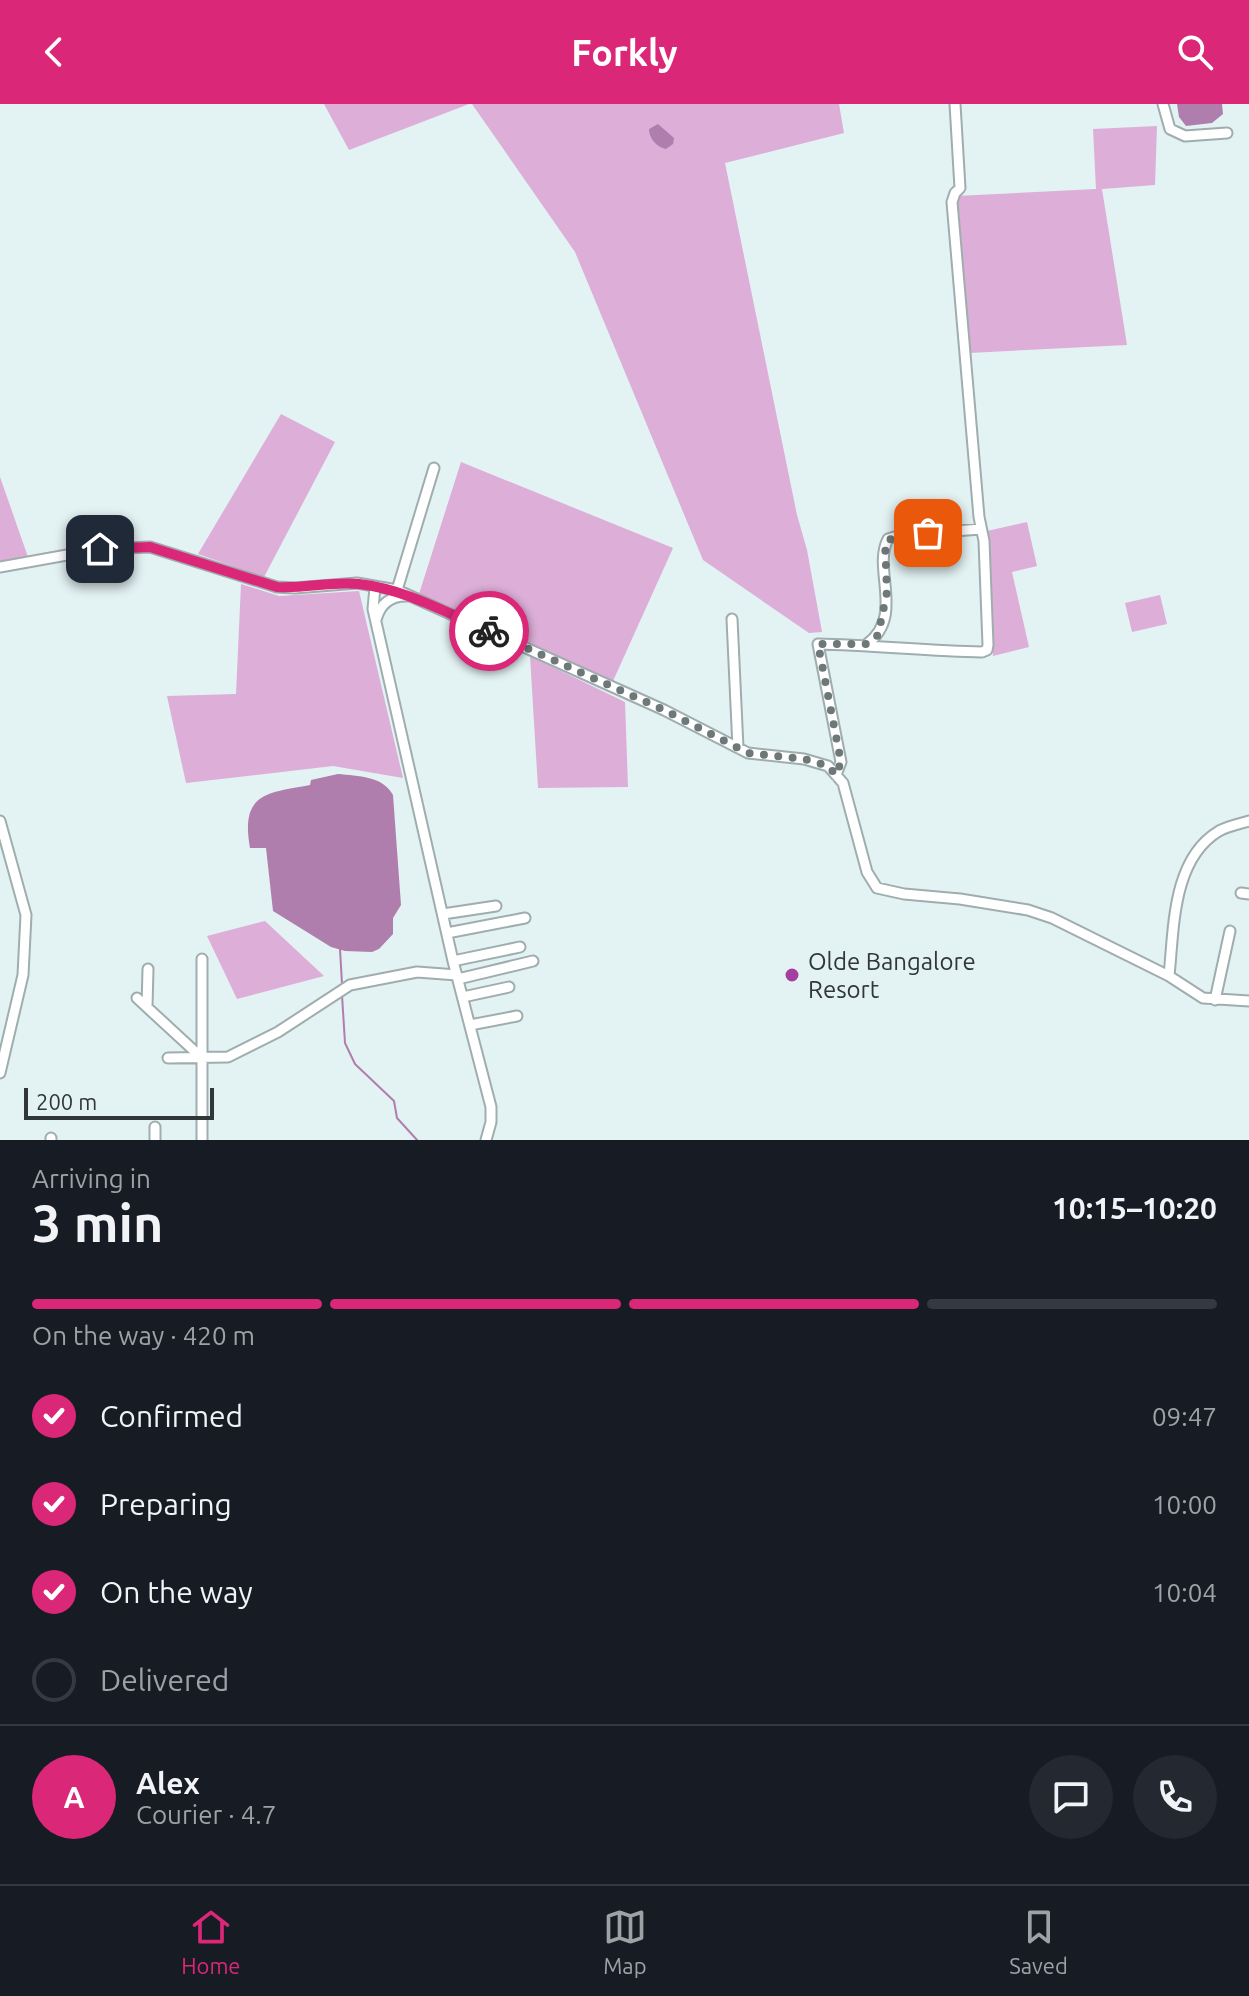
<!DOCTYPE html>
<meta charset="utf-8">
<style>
body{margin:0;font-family:Ubuntu,sans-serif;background:#242831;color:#f1f3f6;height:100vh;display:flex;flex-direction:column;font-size:30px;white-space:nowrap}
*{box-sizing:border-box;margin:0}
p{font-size:26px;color:#9ea1a6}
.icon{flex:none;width:44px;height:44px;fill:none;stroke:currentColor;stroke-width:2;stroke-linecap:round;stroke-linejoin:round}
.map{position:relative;height:1036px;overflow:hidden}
.drawer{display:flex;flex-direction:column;background:#171b24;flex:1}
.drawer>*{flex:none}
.scale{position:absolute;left:24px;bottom:20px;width:190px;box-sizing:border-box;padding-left:8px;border:4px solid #313738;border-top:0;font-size:22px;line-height:28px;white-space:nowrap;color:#313738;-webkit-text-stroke:6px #e3f2f3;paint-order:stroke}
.pin{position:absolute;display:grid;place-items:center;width:68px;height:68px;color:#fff;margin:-34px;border-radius:16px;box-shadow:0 4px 12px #0006}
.courier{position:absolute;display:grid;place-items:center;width:80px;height:80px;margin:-40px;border:6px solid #db2777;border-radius:50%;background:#fff;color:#222;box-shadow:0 2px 10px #0007}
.summary em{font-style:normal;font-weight:700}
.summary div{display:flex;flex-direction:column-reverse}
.summary{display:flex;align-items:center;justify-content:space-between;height:136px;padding:0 32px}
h1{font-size:52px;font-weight:700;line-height:60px}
.bar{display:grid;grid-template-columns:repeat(4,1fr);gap:12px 8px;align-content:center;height:96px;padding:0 32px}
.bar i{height:10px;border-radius:6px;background:#363941}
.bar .current{background:#db2777}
.bar p{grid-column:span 4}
.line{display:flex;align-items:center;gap:20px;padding:0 32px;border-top:2px solid #363941}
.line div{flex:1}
.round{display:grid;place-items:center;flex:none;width:84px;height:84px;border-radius:42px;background:#242831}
ol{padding:0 32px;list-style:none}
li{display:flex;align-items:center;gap:24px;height:88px}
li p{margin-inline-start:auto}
li .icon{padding:8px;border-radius:50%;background:#db2777;color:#fff;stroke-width:4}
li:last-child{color:#9ea1a6}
li i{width:44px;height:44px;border:4px solid #363941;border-radius:50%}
header{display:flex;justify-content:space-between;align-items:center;height:104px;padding:0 32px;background:#db2777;color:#fff;font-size:36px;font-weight:700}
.tabs{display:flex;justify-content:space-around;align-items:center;height:112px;border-top:2px solid #363941;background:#171b24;font-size:22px;color:#9ea1a6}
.tabs a{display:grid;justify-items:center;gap:4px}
.tabs .current{color:#db2777}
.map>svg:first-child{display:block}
.green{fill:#dcaed8}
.water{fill:#b07ead}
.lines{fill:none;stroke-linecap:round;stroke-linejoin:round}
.stream{stroke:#b07ead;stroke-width:2}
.minor-casing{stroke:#9fadae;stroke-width:13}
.minor{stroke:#fff;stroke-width:9}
.done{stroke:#6f7879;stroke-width:8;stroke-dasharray:0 14.4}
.route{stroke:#db2777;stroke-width:10}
.poi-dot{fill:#a53ea1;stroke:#e3f2f3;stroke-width:3}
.labels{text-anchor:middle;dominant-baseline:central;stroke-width:7;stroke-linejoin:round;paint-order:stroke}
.poi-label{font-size:24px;fill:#313738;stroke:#e3f2f3;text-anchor:start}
</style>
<header><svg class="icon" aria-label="back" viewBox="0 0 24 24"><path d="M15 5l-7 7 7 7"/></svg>Forkly<svg class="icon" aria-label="search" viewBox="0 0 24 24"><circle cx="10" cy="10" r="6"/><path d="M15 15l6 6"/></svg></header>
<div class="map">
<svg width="1249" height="1036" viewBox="0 0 1249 1036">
<rect width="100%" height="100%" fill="#e3f2f3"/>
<path class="green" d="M 324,0 L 469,0 L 349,46 Z
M 472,0 L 839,0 L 844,29 L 725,59 L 797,411 L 807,446 L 822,528 L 809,529 L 703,456 L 575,148 Z
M 1157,22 L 1155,81 L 1102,85 L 1127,241 L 969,249 L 956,92 L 1096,85 L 1093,25 Z
M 281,310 L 335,338 L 264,473 L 198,450 Z
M 461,358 L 673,444 L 613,577 L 419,490 Z
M 0,373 L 28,453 L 0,457 Z
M 1027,418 L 1037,462 L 1012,468 L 1029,543 L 993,552 L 987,427 Z
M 241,480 L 279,492 L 359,487 L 403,674 L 333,662 L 186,679 L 167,592 L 236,590 Z
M 1160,491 L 1167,520 L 1132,528 L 1125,499 Z
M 530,552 L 625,598 L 628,683 L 538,684 Z
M 265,817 L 324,872 L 237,895 L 207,832 Z"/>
<path class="water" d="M 1177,0 L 1222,0 L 1223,10 L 1212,19 L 1186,22 L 1179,13 Z
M 658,20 L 674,34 L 673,40 L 666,45 C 657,43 649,35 649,25 Z
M 338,670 C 358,672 383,672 393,691 L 401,801 L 393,814 L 393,830 L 379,845 L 372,848 L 345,847 L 331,843 L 273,807 L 266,744 L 250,744 C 241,693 262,689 305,682 L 310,681 L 311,676 Z"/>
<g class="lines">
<path class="stream" d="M 340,845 L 342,880
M 342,891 L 345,939 L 355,960 L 394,997 L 397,1014 L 417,1036"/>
<g class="minor-casing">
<path id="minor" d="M 1163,0 L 1170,25 L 1185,32 L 1227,29
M 0,463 L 100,445 L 150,443 L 277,483 L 295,484 L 357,479 L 397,486 L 664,606 L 748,649 L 804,655 L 828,662 L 843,679 L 867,768 L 877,784 L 904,790 L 960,795 L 1028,806 L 1052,814 L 1169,872 L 1203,894 L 1249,897
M 375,483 L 373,505 L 453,857 L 491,1003 L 491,1018 L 486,1036
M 397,486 L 434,364
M 732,515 L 738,644
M 376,516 C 380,500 391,491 408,492
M 867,540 C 905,512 872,465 888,435 L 901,431 L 981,425
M 836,671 L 841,658 L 818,540 C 873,541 927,547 982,548 L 987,546 L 988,541 L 984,437 L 979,413 L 952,98 L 955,89 L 960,84 L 955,0
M 0,717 L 26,811 L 23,871 L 0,969
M 1241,789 L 1249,790
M 443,810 L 496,802
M 447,829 L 525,814
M 202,855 L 202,1036
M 453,857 L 520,843
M 1169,872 C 1174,824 1172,755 1219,727 C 1228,722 1239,720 1249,717
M 458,875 L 533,857
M 463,893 L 509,883
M 137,894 L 202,954
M 1215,896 L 1230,827
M 147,903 L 148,865
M 470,921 L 517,912
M 168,954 L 228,953 L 278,928 L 350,881 L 417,868 L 457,871
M 155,1023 L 155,1036
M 51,1036 L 51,1034"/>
</g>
<use href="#minor" class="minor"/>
</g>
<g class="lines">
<path class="done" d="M 489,527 L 664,606 L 748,649 L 804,655 L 828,662 L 836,671 L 841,658 L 818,540 L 867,540 L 878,531 L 887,488 L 885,439 L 895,432 L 928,429"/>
<path class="route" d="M 100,445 L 150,443 L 277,483 C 304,485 332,477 359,480 C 405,485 447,509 489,527"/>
</g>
<circle class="poi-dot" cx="792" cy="871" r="8"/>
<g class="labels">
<g class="poi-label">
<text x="808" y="857">Olde Bangalore<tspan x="808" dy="28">Resort</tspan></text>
</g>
</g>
</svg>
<div class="scale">200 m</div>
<div class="pin" style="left:928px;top:429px;background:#ea580c"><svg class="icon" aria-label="bag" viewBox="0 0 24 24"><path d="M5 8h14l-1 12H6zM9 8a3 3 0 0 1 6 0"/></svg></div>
<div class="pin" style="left:100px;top:445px;background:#1f2937"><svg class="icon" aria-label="home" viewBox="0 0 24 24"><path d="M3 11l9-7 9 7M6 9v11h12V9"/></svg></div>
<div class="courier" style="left:489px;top:527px"><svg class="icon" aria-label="bike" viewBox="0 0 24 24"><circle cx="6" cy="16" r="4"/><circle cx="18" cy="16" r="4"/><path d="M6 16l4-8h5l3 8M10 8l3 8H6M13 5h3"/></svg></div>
</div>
<section class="drawer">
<div class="summary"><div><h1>3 min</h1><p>Arriving in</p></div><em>10:15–10:20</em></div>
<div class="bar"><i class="current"></i><i class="current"></i><i class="current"></i><i></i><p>On the way · 420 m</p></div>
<ol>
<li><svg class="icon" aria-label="check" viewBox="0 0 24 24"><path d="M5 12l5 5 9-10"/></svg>Confirmed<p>09:47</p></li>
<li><svg class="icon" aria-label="check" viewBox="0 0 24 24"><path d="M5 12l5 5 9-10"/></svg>Preparing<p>10:00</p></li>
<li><svg class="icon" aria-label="check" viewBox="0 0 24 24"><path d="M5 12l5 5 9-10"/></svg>On the way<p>10:04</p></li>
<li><i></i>Delivered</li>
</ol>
<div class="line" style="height:144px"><b class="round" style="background:#db2777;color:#fff">A</b><div><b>Alex</b><p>Courier · 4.7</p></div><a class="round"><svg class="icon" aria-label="chat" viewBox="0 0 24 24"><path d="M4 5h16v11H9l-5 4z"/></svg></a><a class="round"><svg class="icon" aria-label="phone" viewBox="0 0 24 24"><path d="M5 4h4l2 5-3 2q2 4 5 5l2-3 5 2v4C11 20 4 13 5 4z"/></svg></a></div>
</section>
<nav class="tabs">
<a class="current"><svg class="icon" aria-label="home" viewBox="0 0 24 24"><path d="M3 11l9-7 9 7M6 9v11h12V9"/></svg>Home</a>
<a><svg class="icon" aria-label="map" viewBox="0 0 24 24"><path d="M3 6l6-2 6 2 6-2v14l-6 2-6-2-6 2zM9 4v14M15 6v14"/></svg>Map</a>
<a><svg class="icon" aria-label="saved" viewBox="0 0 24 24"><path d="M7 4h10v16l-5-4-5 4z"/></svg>Saved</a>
</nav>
